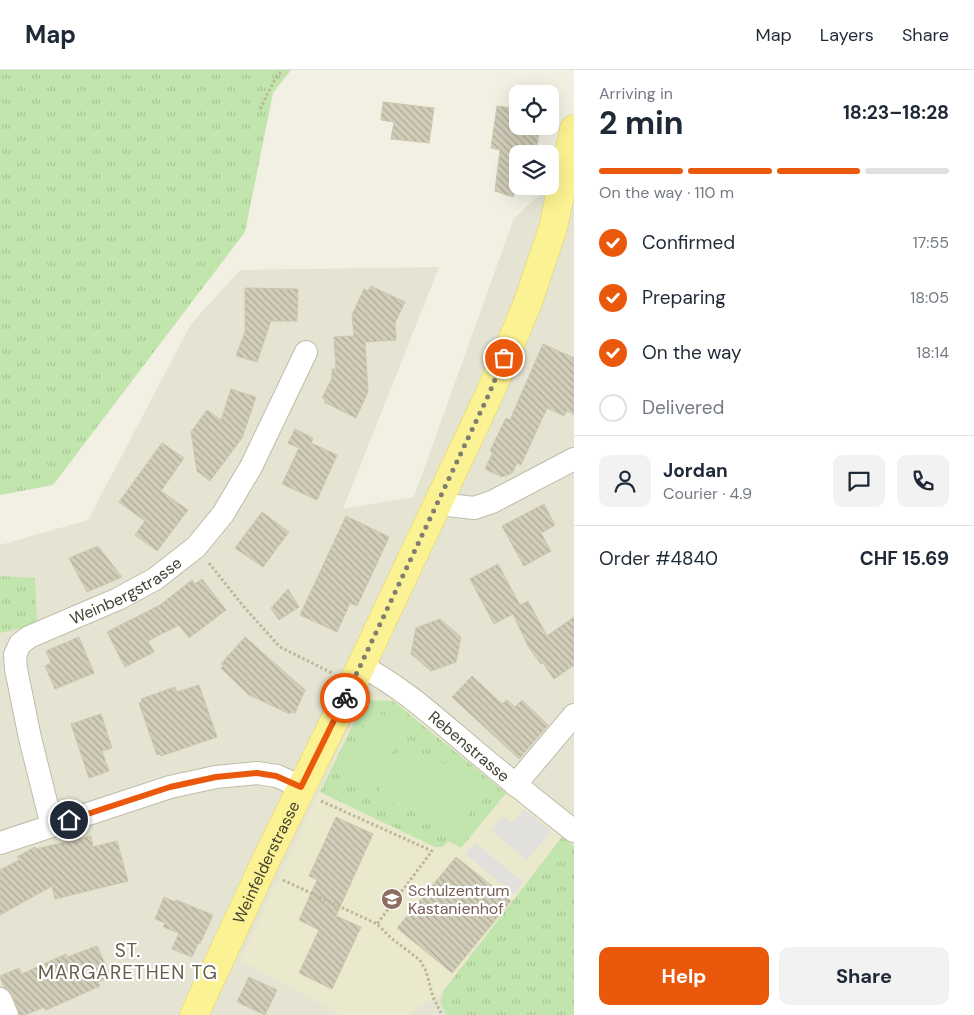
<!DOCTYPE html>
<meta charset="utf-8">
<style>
body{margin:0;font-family:"DM Sans",sans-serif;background:#f2f2f3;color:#1f2937;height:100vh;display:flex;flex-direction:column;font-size:19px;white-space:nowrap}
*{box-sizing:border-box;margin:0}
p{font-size:16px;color:#747a83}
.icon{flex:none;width:28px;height:28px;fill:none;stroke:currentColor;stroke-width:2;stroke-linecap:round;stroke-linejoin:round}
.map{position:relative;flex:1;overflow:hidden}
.details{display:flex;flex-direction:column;background:#fff;width:400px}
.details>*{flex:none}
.buttons{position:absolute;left:509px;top:15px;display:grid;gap:10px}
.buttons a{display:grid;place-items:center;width:50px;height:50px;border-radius:10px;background:#fff;box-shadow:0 5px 20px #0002;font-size:25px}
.pin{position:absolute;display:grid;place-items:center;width:42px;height:42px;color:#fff;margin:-21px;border:2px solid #fff;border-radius:50%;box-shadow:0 1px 5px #0007}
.courier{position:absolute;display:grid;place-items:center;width:50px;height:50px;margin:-25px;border:4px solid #ea580c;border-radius:50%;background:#fff;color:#222;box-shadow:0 1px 6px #0007}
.overview em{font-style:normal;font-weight:700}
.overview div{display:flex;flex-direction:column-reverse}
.overview{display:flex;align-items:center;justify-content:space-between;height:85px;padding:0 25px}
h1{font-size:32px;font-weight:700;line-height:38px}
.bar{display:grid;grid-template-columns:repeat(4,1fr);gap:8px 5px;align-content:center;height:60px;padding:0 25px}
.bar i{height:6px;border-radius:4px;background:#e0e1e3}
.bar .active{background:#ea580c}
.bar p{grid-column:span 4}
.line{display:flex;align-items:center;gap:12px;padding:0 25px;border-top:1px solid #e0e1e3}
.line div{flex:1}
.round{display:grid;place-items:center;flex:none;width:52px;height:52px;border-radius:10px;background:#f2f2f3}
ol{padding:0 25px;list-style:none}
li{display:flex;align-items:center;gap:15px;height:55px}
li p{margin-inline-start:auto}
li .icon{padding:5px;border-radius:50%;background:#ea580c;color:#fff;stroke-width:4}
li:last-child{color:#747a83}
li i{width:28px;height:28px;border:2px solid #e0e1e3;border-radius:50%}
.cta{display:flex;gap:10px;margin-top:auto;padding:10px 25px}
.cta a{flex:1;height:58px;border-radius:10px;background:#ea580c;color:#fff;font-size:20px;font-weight:700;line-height:58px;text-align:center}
.cta a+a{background:#f2f2f3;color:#1f2937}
header{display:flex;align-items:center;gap:30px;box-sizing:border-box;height:70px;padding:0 25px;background:#fff;border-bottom:1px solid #e0e1e3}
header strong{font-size:24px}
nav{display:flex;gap:28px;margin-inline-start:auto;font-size:18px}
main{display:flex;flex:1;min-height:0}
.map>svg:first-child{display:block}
.residential{fill:#e5e3d2}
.education{fill:#eae8cd}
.grass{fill:url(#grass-tufts)}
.pitch{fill:#c1e5ad}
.parking{fill:#e2e0dc}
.building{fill:url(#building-back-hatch);stroke:#cdc7ad}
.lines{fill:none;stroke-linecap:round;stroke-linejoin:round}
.minor-casing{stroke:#bfbca9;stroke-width:24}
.major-casing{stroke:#dfd263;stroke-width:29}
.path{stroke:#bdb798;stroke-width:3;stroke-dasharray:2.5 2.5;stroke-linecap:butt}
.minor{stroke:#fff;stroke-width:22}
.major{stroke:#fbf293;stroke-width:28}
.done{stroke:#807e71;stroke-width:5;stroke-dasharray:0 9}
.route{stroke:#ea580c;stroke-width:6}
.labels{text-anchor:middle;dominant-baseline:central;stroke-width:4.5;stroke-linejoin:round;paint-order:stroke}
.street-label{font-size:16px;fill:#434034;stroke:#fff}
.education-label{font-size:16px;fill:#785e54;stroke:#fff;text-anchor:start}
.quarter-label{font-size:19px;letter-spacing:1px;fill:#65604b;stroke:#fff}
</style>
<header>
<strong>Map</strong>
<nav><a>Map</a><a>Layers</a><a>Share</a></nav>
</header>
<main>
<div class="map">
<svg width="574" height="945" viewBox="0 0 574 945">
<defs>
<pattern id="grass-tufts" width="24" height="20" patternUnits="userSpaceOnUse" patternTransform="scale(1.25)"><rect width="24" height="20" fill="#c1e5ad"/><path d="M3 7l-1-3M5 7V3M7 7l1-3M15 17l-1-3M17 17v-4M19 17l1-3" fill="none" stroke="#a7c695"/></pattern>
<pattern id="building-back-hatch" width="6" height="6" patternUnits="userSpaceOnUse" patternTransform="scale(1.25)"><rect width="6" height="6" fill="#d2cdb9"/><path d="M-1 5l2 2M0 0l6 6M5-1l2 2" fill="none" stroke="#aca897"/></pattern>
</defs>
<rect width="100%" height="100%" fill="#f1f0e3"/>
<path class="residential" d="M 574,93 L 574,945 L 0,945 L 0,475 L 88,450 L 191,254 L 240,200 L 439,197 L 343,439 L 414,427 L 514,148 Z"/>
<path class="education" d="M 377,625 L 395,629 L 562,767 L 440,924 L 407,945 L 341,945 L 240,890 L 360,634 L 367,627 Z"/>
<path class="grass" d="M 0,0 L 291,0 L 273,23 L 245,162 L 53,415 L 0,425 Z
M 0,506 L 35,508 L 37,555 L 0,563 Z
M 365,630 L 393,631 L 506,723 L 461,778 L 448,771 L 443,777 L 435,777 L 320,722 Z
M 562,767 L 574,776 L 574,945 L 446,945 L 440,930 L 445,919 Z"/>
<path class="pitch" d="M 371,639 L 405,655 L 374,723 L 339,707 Z
M 401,674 L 484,712 L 460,764 L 377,725 Z"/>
<path class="parking" d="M 524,739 L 551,761 L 527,790 L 491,760 L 503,746 L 512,753 Z
M 475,773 L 523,812 L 514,824 L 465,784 Z"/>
<path class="building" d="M 383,32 L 434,38 L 429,73 L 391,69 L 394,52 L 381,50 Z
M 497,36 L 518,39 L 518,56 L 540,56 L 536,80 L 528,79 L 527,84 L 518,84 L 518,115 L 513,127 L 495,121 L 500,80 L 491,78 Z
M 371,216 L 405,232 L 395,253 L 396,270 L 365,272 L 368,322 L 356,348 L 324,332 L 326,330 L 322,328 L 332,308 L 332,299 L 336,299 L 334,267 L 354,266 L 352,245 L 364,219 L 368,221 Z
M 245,218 L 298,219 L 297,251 L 271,251 L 257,292 L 236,286 L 245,262 Z
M 543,274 L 574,288 L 574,344 L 567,341 L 564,346 L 547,338 L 521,395 L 517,393 L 512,403 L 502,407 L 485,399 L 493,382 L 490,381 L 506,348 L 510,350 Z
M 231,319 L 256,327 L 242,368 L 210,411 L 197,401 L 191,362 L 207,340 L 221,350 Z
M 295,359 L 313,368 L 311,373 L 337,385 L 317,430 L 282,414 L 299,378 L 288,373 Z
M 162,373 L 184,388 L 161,421 L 188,440 L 157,481 L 135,465 L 145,451 L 119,432 Z
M 544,434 L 555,455 L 541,463 L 551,481 L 524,496 L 502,456 Z
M 262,442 L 289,462 L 263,497 L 235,478 Z
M 346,446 L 389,467 L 357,536 L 350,533 L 337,562 L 300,545 Z
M 98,476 L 122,507 L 87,522 L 69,488 Z
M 498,494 L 520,535 L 528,531 L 547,566 L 574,547 L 574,595 L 554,609 L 543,593 L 541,594 L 529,578 L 513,544 L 494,554 L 470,509 Z
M 202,509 L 226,540 L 189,568 L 179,555 L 148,571 L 154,582 L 125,597 L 107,562 L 160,535 L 192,510 L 195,514 Z
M 288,519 L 299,537 L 279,550 L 271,538 Z
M 440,549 L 461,567 L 456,592 L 431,601 L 411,584 L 416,558 Z
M 79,567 L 94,603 L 55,619 L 45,596 L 51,593 L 46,581 Z
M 245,567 L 305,620 L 295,643 L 291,642 L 290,644 L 249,625 L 221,598 L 223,596 L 221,594 Z
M 472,606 L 502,634 L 507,630 L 515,637 L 522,630 L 548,655 L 519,689 L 452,627 Z
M 199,615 L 217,667 L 161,686 L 160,684 L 157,685 L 139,633 L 142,632 L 141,629 L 175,617 L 177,622 Z
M 101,644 L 112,678 L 102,681 L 109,701 L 89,708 L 71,654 Z
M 336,747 L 373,764 L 336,846 L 361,857 L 332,919 L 299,903 L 319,860 L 299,850 L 317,810 L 309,806 Z
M 91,766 L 93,777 L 117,771 L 128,811 L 55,829 L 52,816 L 0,845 L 0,800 L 19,790 L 17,787 L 35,777 L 36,779 Z
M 456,787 L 511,831 L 452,903 L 397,858 Z
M 164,827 L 175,832 L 176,830 L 213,845 L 200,874 L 198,873 L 192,887 L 172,879 L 179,863 L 163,857 L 165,853 L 155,849 Z
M 97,876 L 111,907 L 98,912 L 100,916 L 46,940 L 44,937 L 25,945 L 20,945 L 12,924 L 8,919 L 4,917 L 0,906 L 19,898 L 22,904 L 66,884 L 67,887 Z
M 249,907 L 277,920 L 265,945 L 237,932 Z"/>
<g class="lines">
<g class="minor-casing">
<g id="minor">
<path d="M 439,431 L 448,435 L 474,438 L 492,432 L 574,389"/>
<path id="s1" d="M 361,596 C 403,617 439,651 475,681 C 507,708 541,735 574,761"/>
<path d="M 515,715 L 574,645"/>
<path id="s2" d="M 52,756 L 30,668 L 16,599 L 15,585 L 20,574 L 29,567 L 118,529 L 155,509 L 196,477 L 223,444 L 251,397 L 306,282"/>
<path d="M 0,773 L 170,717 L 216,707 L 257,703 L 277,706 L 301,717"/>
<path d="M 0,929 L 7,945"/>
</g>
</g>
<g class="major-casing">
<g id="major">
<path id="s3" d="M 194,945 L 268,786 L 353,613 L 489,325 L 528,232 L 553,158 L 574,59"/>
</g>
</g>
<path class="path" d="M 260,39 L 274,11 L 282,0
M 209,493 L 244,537 L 280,577 L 332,603
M 321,731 L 432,781 L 377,854
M 283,810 L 377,854 L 391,868 L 420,890 L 426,901 L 433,927 L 442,945"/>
<use href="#minor" class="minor"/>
<use href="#major" class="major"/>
</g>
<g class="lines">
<path class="done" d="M 345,628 L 489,324 L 504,288"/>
<path class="route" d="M 69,750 L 170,717 L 216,707 L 257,703 L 276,706 L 301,717 L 345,628"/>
</g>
<defs>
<g id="school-disc" transform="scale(1.125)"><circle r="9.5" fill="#8d6e63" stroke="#fff"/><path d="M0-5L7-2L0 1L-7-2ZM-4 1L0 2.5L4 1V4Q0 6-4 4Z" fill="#fff"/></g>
</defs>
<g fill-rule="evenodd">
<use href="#school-disc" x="392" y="829"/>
</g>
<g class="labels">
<g class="street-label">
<text stroke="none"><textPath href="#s2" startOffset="306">Weinbergstrasse</textPath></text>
<text stroke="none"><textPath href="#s1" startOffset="135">Rebenstrasse</textPath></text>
<text stroke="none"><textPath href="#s3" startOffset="169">Weinfelderstrasse</textPath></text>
</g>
<g class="education-label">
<text x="408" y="820">Schulzentrum<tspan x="408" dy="18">Kastanienhof</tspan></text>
</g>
<g class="quarter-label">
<text x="128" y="880">ST.<tspan x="128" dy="22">MARGARETHEN TG</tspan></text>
</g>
</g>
</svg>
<div class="buttons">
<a><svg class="icon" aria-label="locate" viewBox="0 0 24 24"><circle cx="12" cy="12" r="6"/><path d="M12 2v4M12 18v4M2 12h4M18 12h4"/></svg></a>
<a><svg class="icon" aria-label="layers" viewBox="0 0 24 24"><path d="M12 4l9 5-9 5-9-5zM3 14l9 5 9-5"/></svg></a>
</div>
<div class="pin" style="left:504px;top:288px;background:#ea580c"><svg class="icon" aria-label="bag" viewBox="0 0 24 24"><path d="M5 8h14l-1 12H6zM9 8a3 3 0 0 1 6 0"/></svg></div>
<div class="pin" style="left:69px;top:750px;background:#1f2937"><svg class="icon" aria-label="home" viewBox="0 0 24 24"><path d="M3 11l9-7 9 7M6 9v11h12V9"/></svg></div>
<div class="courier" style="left:345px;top:628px"><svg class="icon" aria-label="bike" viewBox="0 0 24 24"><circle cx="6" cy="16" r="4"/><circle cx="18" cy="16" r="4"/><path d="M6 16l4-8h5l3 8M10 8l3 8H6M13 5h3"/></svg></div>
</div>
<section class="details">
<div class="overview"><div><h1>2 min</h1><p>Arriving in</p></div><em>18:23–18:28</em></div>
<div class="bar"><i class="active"></i><i class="active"></i><i class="active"></i><i></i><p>On the way · 110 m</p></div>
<ol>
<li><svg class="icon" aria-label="check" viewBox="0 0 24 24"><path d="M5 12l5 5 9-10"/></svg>Confirmed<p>17:55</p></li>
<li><svg class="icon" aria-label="check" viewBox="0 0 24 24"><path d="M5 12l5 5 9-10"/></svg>Preparing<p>18:05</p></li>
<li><svg class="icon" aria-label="check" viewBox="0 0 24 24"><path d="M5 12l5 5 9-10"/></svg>On the way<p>18:14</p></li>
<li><i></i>Delivered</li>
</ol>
<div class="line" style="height:90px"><a class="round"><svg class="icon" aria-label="person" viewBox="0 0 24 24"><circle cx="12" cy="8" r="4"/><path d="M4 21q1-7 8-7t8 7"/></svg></a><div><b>Jordan</b><p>Courier · 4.9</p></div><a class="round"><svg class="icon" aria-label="chat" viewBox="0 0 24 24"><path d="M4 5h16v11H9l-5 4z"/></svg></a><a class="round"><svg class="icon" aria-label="phone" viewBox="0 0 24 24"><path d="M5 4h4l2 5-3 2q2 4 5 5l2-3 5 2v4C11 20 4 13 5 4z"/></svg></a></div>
<div class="line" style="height:65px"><div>Order #4840</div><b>CHF 15.69</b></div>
<div class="cta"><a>Help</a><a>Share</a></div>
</section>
</main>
